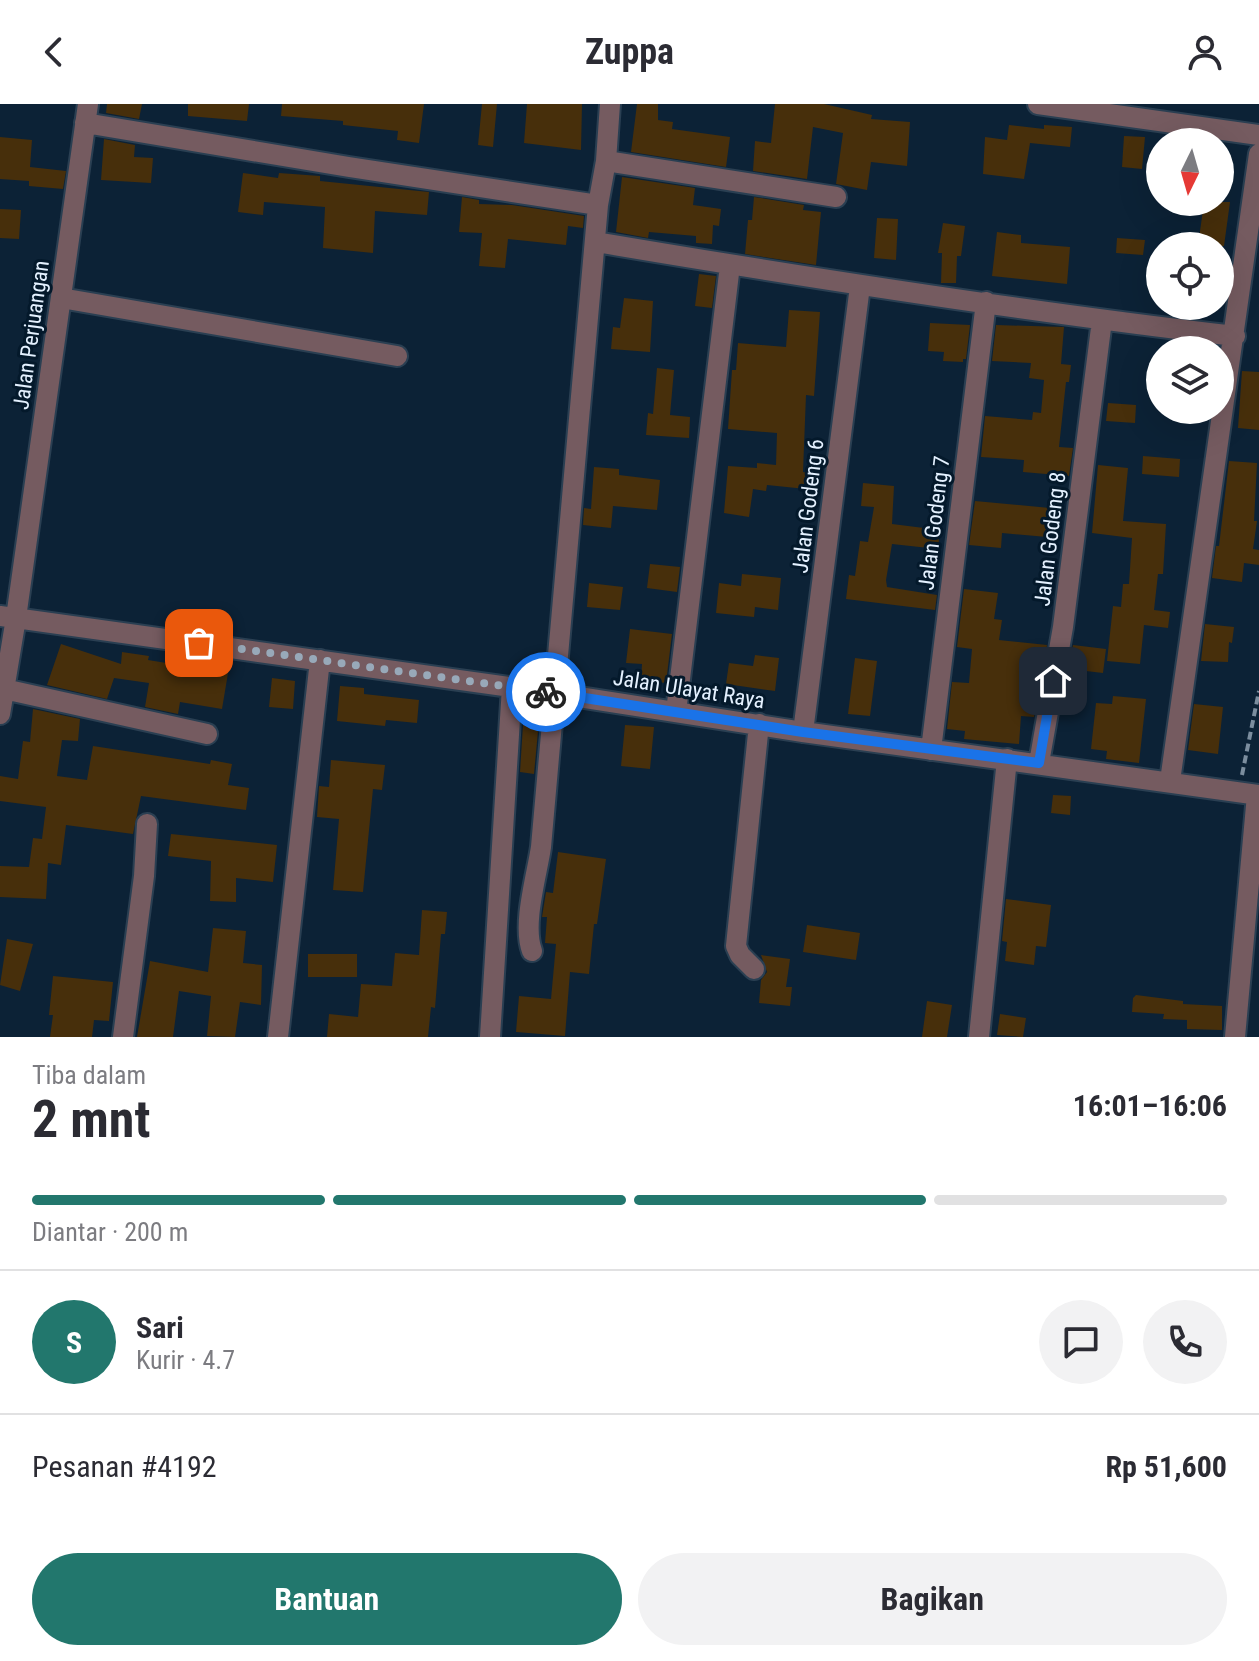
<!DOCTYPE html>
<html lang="id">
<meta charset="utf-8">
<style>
body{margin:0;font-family:"Roboto Condensed",sans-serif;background:#f2f2f3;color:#2b2b33;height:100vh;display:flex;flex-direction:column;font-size:30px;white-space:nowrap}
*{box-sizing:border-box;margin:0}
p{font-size:26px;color:#7c7c81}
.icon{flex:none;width:44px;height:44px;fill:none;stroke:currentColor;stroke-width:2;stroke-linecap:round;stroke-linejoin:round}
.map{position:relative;height:933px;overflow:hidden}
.panel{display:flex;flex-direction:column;background:#fff;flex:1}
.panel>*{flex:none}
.needle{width:52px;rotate:185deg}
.fabs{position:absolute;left:1146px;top:24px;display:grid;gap:16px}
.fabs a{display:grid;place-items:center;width:88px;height:88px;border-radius:50%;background:#fff;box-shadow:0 8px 32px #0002;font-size:40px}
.pin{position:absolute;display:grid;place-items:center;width:68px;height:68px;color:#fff;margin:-34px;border-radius:16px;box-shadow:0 4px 12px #0006}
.courier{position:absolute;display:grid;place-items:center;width:80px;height:80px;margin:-40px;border:6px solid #1a73e8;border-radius:50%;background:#fff;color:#222;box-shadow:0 2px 10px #0007}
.headline em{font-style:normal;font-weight:700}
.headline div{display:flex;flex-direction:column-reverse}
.headline{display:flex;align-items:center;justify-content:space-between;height:136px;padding:0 32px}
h1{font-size:52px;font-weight:700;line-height:60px}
.bar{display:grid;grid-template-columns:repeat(4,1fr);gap:12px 8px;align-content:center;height:96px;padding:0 32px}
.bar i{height:10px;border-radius:6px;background:#e1e1e2}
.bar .selected{background:#22776d}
.bar p{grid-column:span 4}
.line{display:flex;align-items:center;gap:20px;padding:0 32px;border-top:2px solid #e1e1e2}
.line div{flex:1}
.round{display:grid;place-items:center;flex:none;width:84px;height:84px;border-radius:42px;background:#f2f2f3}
.cta{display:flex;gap:16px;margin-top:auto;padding:16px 32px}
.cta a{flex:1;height:92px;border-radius:48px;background:#22776d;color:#fff;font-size:32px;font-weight:700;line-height:92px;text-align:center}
.cta a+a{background:#f2f2f3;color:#2b2b33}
header{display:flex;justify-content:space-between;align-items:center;height:104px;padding:0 32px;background:#fff;font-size:36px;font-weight:700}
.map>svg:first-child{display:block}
.building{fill:#472f0b}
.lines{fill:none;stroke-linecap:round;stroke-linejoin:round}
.minor-casing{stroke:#2a3f52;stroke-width:24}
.path{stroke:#7b8d9e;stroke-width:4;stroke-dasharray:8 4;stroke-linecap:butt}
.minor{stroke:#755b60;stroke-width:20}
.done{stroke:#98a9b9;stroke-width:8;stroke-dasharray:0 14.4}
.route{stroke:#1a73e8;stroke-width:10}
.labels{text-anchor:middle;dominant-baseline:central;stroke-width:6;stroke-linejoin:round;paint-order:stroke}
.street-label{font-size:22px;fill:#e4f1ff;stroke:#04192b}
</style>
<header><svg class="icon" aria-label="back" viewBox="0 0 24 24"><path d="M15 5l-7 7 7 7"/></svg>Zuppa<svg class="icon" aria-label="person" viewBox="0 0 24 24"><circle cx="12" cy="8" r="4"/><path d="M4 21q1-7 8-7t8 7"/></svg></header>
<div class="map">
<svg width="1259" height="933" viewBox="0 0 1259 933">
<rect width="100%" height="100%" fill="#0c2236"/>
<path class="building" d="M 107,0 L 142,0 L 139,15 L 106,9 Z
M 188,0 L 249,0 L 247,17 L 188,12 Z
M 282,0 L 424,0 L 419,39 L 397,36 L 398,27 L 343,21 L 343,17 L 281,12 Z
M 482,0 L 497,0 L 493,43 L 478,41 Z
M 527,0 L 582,0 L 581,46 L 524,39 Z
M 637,0 L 658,0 L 658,16 L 673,18 L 672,25 L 730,33 L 726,63 L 631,48 Z
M 775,0 L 824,0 L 872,11 L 871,15 L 910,18 L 907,62 L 871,58 L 867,86 L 836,80 L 843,29 L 813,23 L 807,75 L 753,67 L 755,37 L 771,39 Z
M 1009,21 L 1044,25 L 1044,21 L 1072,23 L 1070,43 L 1030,39 L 1024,75 L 983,70 L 985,33 L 1007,36 Z
M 1124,32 L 1145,33 L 1142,65 L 1122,63 Z
M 0,33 L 32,36 L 30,63 L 66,67 L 63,85 L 29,82 L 29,77 L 0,75 Z
M 104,35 L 135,41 L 134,53 L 153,54 L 151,79 L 101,76 Z
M 243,69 L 278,74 L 279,69 L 320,72 L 320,77 L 429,88 L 427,111 L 375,107 L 373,149 L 323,144 L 325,103 L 264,98 L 263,111 L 238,108 Z
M 622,73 L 695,84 L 693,101 L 721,105 L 719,122 L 713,121 L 712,140 L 696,139 L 696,132 L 649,128 L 648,134 L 616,128 Z
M 462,93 L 479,96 L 479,100 L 512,101 L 584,112 L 583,124 L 568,122 L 566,141 L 508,135 L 505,164 L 479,162 L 482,129 L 459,128 Z
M 754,93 L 804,101 L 803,106 L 821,108 L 816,161 L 745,150 L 748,116 L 752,116 Z
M 1204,98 L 1230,98 L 1224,142 L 1198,142 Z
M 0,105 L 21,106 L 19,135 L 0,134 Z
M 877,114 L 898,115 L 896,156 L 874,154 Z
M 943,119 L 965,122 L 961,152 L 957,152 L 956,179 L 941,179 L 942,149 L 938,149 Z
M 997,128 L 1021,131 L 1021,139 L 1070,143 L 1067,180 L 992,172 Z
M 1117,134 L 1145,136 L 1143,151 L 1116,149 Z
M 699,170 L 716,172 L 712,204 L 695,202 Z
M 624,194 L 653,197 L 650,248 L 611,245 L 613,223 L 620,224 Z
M 789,206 L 820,208 L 814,292 L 806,291 L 803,368 L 808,369 L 806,385 L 767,381 L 766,387 L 753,385 L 749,413 L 724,409 L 728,362 L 757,364 L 757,359 L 776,361 L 777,329 L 728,325 L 732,266 L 736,266 L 738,239 L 786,243 Z
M 930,219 L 970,221 L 966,255 L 963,255 L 963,258 L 943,257 L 944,248 L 928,247 Z
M 996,221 L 1064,223 L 1061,260 L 1071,261 L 1069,278 L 1066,278 L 1059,343 L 1073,344 L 1069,372 L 1023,368 L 1024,356 L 981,353 L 985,312 L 1032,316 L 1033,308 L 1041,309 L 1044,276 L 1029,274 L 1031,259 L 992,257 Z
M 657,264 L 674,266 L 670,311 L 690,313 L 689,334 L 646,331 L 648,309 L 653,310 Z
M 1242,267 L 1259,268 L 1259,326 L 1238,324 Z
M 1108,299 L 1136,301 L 1135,319 L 1106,317 Z
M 1143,352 L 1180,355 L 1179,373 L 1142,370 Z
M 1229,357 L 1257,359 L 1254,417 L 1257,417 L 1253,445 L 1259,446 L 1259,461 L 1244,459 L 1242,478 L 1212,474 L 1216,442 L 1219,442 Z
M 1098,361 L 1128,364 L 1123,417 L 1166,420 L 1163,470 L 1158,470 L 1154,506 L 1170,508 L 1168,524 L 1144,521 L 1140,560 L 1107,557 L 1113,502 L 1121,503 L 1123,480 L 1129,480 L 1132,434 L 1092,429 Z
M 594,363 L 619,365 L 619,371 L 660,376 L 657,406 L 613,402 L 611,424 L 583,421 L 584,404 L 591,405 Z
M 863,379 L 894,382 L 892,420 L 940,426 L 938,445 L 892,440 L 886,476 L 887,483 L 937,491 L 935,506 L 846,495 L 849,471 L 855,472 L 860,437 L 868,438 L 874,403 L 861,402 Z
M 975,397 L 1050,404 L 1047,433 L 1002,429 L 1001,444 L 969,441 Z
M 650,460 L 680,463 L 677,488 L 647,484 Z
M 742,470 L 781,474 L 778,506 L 755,503 L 754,513 L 716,509 L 719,479 L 741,482 Z
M 589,479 L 623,483 L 620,506 L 587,503 Z
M 964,485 L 998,489 L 994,515 L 1002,516 L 999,536 L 1047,541 L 1034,613 L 1021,612 L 1019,640 L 964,635 L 965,627 L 947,625 L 952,578 L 969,579 L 972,545 L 957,543 Z
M 1205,520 L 1234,523 L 1232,539 L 1229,538 L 1228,558 L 1201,557 Z
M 630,525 L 672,530 L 666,579 L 641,576 L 642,560 L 626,559 Z
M 61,540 L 121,560 L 122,548 L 149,552 L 148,556 L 228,569 L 222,605 L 180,598 L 178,610 L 145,603 L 149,579 L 114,574 L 107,595 L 47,581 Z
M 1073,541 L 1106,545 L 1103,569 L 1069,565 Z
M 755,551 L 779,554 L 775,587 L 726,580 L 729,559 L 753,562 Z
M 855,554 L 877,557 L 870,612 L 848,610 Z
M 272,574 L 295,577 L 293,605 L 269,603 Z
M 340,582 L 364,584 L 364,590 L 419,596 L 417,619 L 386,616 L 385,622 L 337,617 Z
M 1113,592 L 1146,595 L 1139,659 L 1106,655 L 1107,647 L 1091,645 L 1096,599 L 1112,600 Z
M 1194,600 L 1223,603 L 1218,650 L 1188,646 Z
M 33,605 L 80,615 L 78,637 L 62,636 L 57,672 L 87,676 L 93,642 L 210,660 L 211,656 L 232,660 L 228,681 L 249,684 L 246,706 L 141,692 L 133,730 L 66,721 L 61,761 L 48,759 L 46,795 L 0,793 L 0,762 L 29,763 L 33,734 L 42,735 L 46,703 L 0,697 L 0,672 L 18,675 L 23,637 L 30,638 Z
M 524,605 L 540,606 L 534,670 L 520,668 Z
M 625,621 L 654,623 L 650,665 L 621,662 Z
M 331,656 L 385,661 L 382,686 L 373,685 L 363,788 L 333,786 L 339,715 L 317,713 L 319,682 L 329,683 Z
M 1053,691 L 1071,692 L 1070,711 L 1051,709 Z
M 171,730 L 277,741 L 273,778 L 236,774 L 236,798 L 210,797 L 211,757 L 168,752 Z
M 558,748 L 606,755 L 597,820 L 594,820 L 589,870 L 570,868 L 565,932 L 516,928 L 519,892 L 551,895 L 556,840 L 545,839 L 547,813 L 542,813 L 546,788 L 553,789 Z
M 1006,795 L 1051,801 L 1046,843 L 1036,842 L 1034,861 L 1005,857 L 1007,838 L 1002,837 Z
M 422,806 L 447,808 L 445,830 L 441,830 L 435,904 L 431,903 L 428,933 L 327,933 L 329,910 L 358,913 L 361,880 L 392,882 L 395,849 L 419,851 Z
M 807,821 L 860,829 L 856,856 L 803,848 Z
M 213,824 L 246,827 L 243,859 L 262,861 L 261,901 L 240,898 L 235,933 L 207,932 L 211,892 L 179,887 L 173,933 L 137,933 L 150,857 L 208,868 Z
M 7,835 L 33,840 L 20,887 L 0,881 Z
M 308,850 L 357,850 L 357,873 L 308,873 Z
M 761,851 L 790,855 L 786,883 L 792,883 L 790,902 L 759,899 L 761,876 L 767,868 Z
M 53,872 L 113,878 L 109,917 L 94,916 L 92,933 L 50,933 L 53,911 L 49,911 Z
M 1136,891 L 1183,897 L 1183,900 L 1222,902 L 1222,926 L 1187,925 L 1187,916 L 1163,915 L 1164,910 L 1132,908 L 1133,894 Z
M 927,897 L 952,901 L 947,933 L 922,933 Z
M 1000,910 L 1026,914 L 1023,933 L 997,931 Z"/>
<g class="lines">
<g class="minor-casing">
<path id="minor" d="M 1038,0 L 1259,31
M 85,19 L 349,63 L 598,101
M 606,57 L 836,93
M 596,138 C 809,174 1021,207 1235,232
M 61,194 L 397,252
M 0,512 L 553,589 L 803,628 L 1259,691
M 4,585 L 207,630
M 676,608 L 730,161
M 0,610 L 16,514 L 88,0
M 803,628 L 860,182
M 931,646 L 986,198
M 1039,659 L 1063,523 L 1102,216
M 1170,677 L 1259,50
M 532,847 C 522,820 537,771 541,743 L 598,101 L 606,57 L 610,0
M 754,865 L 740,851 L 736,842 L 759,620
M 123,933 L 144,772 L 147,720
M 278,933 L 320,556
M 490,933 L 512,583
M 979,933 L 1007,655
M 1235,933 L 1257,691"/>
</g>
<path class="path" d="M 1242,671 L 1259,587"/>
<use href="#minor" class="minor"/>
</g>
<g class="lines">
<path class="done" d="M 199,539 L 546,588"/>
<path class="route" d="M 546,588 L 803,628 L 1039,659 L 1053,577"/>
</g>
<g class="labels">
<g class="street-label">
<text transform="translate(31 231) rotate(-82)">Jalan Perjuangan</text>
<text transform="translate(808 402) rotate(-83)">Jalan Godeng 6</text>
<text transform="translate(934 419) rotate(-83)">Jalan Godeng 7</text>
<text transform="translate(1050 435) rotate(-83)">Jalan Godeng 8</text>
<text transform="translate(689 585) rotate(9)">Jalan Ulayat Raya</text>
</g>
</g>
</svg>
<div class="fabs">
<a><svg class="needle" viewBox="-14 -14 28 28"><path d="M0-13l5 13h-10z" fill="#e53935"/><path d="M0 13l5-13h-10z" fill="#7c7c81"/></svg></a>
<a><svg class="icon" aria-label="locate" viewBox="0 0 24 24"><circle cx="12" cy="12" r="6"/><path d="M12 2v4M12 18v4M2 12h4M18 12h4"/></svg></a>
<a><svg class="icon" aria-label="layers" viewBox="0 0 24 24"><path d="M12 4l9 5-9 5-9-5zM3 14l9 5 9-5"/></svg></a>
</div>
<div class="pin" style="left:199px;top:539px;background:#ea580c"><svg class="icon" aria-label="bag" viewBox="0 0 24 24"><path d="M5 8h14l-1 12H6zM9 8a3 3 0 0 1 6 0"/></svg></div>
<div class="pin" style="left:1053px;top:577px;background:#1f2937"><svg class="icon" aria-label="home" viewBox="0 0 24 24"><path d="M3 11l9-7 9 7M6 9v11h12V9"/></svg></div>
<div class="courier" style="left:546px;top:588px"><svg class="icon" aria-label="bike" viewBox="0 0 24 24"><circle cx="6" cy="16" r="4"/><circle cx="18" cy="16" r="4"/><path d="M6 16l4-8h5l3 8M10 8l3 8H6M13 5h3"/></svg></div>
</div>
<section class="panel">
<div class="headline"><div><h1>2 mnt</h1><p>Tiba dalam</p></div><em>16:01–16:06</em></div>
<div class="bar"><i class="selected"></i><i class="selected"></i><i class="selected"></i><i></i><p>Diantar · 200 m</p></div>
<div class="line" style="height:144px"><b class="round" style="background:#22776d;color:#fff">S</b><div><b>Sari</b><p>Kurir · 4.7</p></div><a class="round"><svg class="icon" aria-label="chat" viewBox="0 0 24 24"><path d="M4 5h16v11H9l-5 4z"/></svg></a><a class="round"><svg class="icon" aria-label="phone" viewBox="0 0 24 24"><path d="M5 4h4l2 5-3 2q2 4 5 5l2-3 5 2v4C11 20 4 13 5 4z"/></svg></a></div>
<div class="line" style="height:104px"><div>Pesanan #4192</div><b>Rp 51,600</b></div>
<div class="cta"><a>Bantuan</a><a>Bagikan</a></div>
</section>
